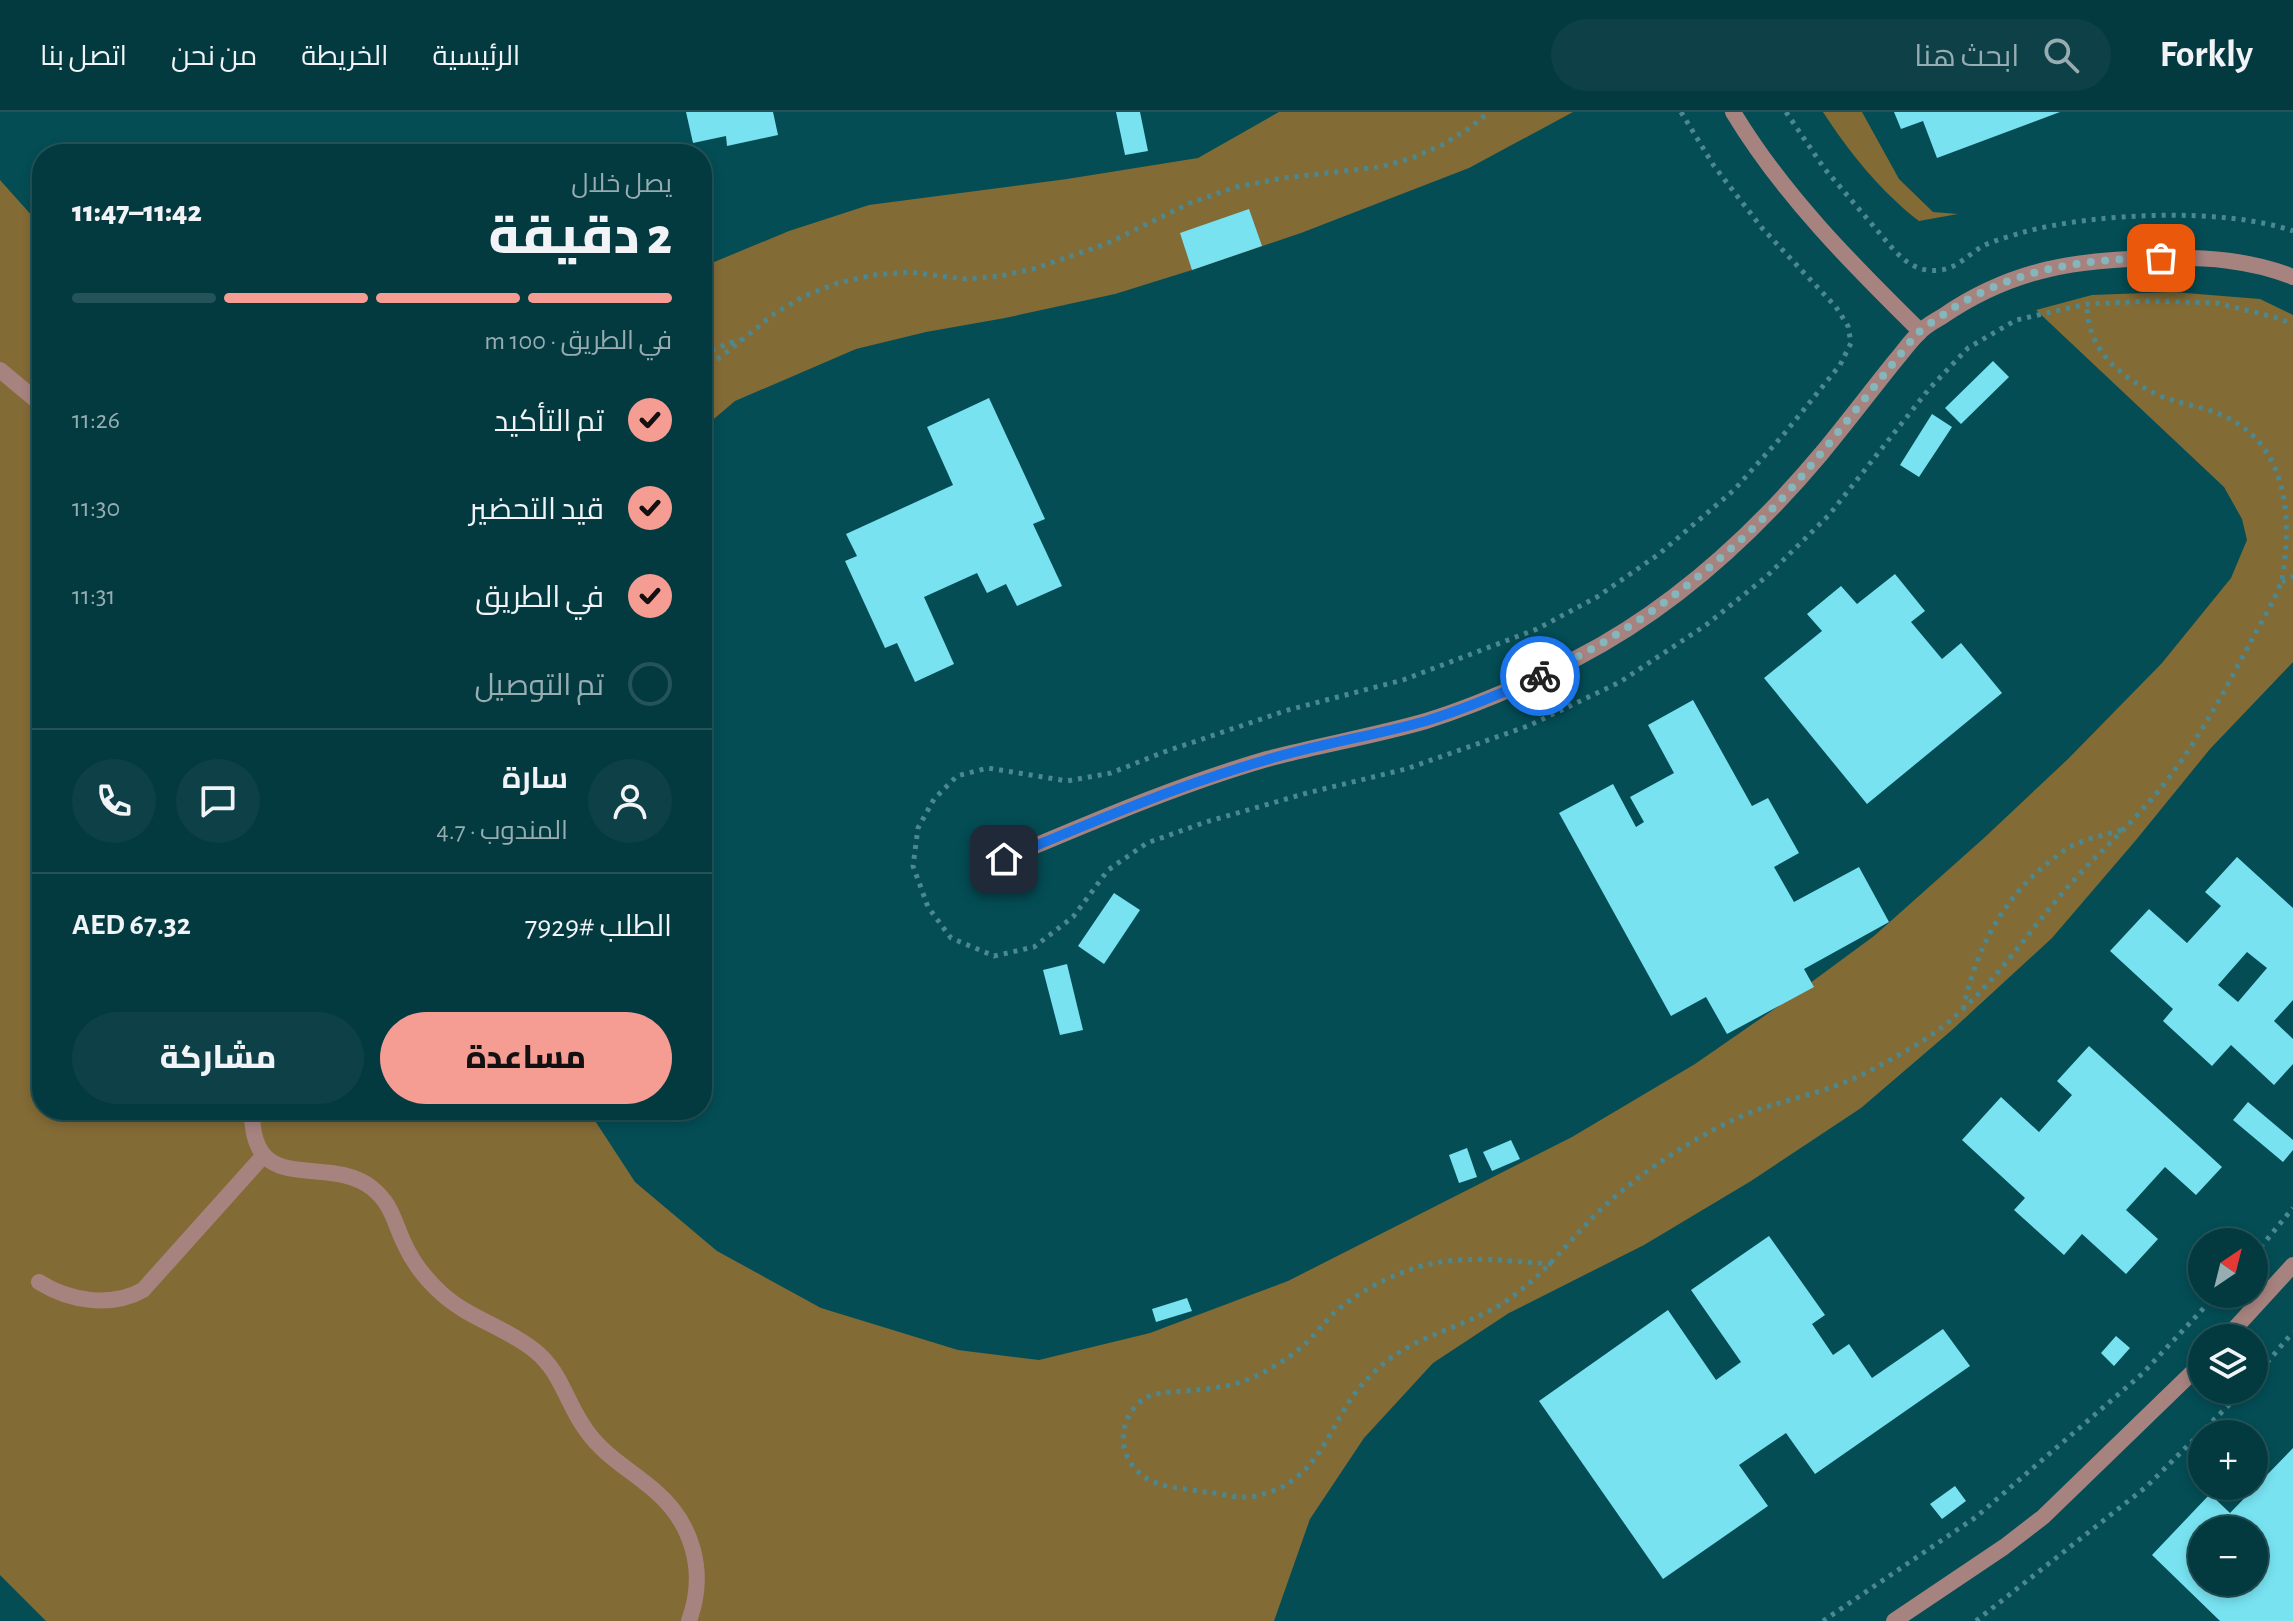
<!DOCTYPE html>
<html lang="ar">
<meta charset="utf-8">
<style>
body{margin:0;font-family:"Alegreya Sans",Cairo,sans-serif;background:#0d4147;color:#f1f3f6;direction:rtl;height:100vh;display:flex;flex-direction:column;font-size:30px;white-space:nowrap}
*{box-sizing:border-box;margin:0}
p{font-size:26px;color:#97adb1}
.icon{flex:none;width:44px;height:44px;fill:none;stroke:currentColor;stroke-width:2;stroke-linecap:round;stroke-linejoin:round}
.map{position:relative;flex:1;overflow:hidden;direction:ltr}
.panel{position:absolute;left:32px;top:32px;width:680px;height:976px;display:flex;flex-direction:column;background:#033a40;border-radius:32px;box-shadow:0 4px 12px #0003,0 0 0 2px #245459;direction:rtl}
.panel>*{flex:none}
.needle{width:52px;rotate:35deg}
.fabs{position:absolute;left:2188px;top:1116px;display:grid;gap:16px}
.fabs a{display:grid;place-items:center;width:80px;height:80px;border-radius:50%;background:#033a40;box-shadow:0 4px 12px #0003,0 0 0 2px #245459;font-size:40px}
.pin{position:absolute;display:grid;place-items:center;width:68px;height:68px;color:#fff;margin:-34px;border-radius:16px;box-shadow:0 4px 12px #0006}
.courier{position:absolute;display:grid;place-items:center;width:80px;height:80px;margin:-40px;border:6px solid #1a73e8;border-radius:50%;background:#fff;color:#222;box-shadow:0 2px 10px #0007}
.head em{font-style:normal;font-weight:800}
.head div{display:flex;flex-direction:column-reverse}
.head{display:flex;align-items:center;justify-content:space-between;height:136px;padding:0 40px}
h1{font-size:52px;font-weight:800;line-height:60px}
.bar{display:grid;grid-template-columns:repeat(4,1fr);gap:12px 8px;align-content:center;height:96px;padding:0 40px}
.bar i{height:10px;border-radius:6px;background:#245459}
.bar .current{background:#f59c93}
.bar p{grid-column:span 4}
.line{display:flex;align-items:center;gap:20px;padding:0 40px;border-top:2px solid #245459}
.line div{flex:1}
.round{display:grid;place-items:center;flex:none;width:84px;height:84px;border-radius:42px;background:#0d4147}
ol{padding:0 40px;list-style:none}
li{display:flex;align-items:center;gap:24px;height:88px}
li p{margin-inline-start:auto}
li .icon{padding:8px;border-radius:50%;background:#f59c93;color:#111;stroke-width:4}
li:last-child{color:#97adb1}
li i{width:44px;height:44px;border:4px solid #245459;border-radius:50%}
.action{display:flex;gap:16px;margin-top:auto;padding:16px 40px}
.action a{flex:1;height:92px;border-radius:48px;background:#f59c93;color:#111;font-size:32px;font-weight:800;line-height:92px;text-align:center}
.action a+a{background:#0d4147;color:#f1f3f6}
header{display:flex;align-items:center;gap:48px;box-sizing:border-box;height:112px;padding:0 40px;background:#033a40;border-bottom:2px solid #245459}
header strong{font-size:38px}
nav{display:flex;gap:44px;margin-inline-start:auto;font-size:28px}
.search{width:560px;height:72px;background:#0d4147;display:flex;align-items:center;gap:20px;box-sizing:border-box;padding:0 28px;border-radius:44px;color:#97adb1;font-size:30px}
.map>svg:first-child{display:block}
.green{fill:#836b36}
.building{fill:#78e2f0;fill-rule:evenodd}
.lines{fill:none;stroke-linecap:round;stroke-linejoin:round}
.path{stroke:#4c888f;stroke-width:5;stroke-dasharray:4 6;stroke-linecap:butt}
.service{stroke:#a7837f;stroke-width:16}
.minor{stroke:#a7837f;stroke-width:16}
.done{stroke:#84b6bc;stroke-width:8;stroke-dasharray:0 14.4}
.route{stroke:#1a73e8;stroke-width:10}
</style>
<header>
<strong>Forkly</strong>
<div class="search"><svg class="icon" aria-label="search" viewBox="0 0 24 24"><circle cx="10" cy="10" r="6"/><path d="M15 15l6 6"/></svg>ابحث هنا</div>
<nav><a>الرئيسية</a><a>الخريطة</a><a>من نحن</a><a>اتصل بنا</a></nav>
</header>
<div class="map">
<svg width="2293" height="1509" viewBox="0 0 2293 1509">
<rect width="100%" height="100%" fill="#044d55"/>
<path class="green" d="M 1279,0 L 1573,0 L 1469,56 L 1301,121 L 1192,158 L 1115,182 L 1005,206 L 926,220 L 856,237 L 735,289 L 702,317 L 702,155 L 789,119 L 869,93 L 1067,67 L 1198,46 Z
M 1823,0 L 1862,0 L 1899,67 L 1933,100 L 1958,102 L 1919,109 C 1881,80 1849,40 1823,0 Z
M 0,68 L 42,115 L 42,998 L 588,998 L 635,1070 L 717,1139 L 821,1196 L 958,1238 L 1039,1248 L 1150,1221 L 1288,1169 L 1572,1025 L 1695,952 L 1783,891 L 1874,824 L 1984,726 L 2068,647 L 2162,551 L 2231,466 L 2247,428 L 2242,407 L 2224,375 L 2036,198 L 2092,183 L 2173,180 L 2260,187 L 2293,203 L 2293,550 L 2210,637 L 2136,728 L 2052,826 L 1952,918 L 1861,996 L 1751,1069 L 1644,1133 L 1509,1201 L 1433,1251 L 1364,1326 L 1310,1407 L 1274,1509 L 46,1509 L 0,1463 Z"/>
<path class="building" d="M 686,0 L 773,0 L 778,23 L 727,34 L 726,24 L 693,31 Z
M 1116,0 L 1140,0 L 1148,39 L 1125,43 Z
M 1894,0 L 2060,0 L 1937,46 L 1923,9 L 1901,17 Z
M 1249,97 L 1262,134 L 1192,158 L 1180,121 Z
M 1993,249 L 2009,265 L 1961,312 L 1945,296 Z
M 989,286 L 1045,407 L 1033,412 L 1062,474 L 1017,494 L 1006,472 L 987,481 L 977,461 L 924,485 L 954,552 L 915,570 L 897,531 L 885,536 L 845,449 L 857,444 L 846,422 L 953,373 L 927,315 Z
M 1932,302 L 1952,315 L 1919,365 L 1900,353 Z
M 1895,462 L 1925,499 L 1911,510 L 1942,547 L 1961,531 L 2002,581 L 1867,692 L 1764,566 L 1822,519 L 1807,502 L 1841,474 L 1857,492 Z
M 1693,588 L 1752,694 L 1768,686 L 1799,741 L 1774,755 L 1794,790 L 1859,755 L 1889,810 L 1804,857 L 1814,875 L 1727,922 L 1706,885 L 1671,904 L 1559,701 L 1613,672 L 1636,715 L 1644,710 L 1630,685 L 1674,661 L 1648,613 Z
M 2237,745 L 2293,796 L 2293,888 L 2274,909 L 2293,927 L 2293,952 L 2274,973 L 2231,933 L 2212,954 L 2163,909 L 2173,897 L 2110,839 L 2149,797 L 2187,831 L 2221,794 L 2205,780 ZM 2247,840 L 2267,856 L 2238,890 L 2218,873 Z
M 1114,781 L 1140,798 L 1104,852 L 1078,834 Z
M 1067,852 L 1083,918 L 1060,923 L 1043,858 Z
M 2089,934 L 2222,1055 L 2196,1083 L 2165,1055 L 2126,1098 L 2158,1127 L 2126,1162 L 2082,1122 L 2064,1143 L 2014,1098 L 2025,1086 L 1962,1028 L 2001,985 L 2039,1020 L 2072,983 L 2057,969 Z
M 2248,990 L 2293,1028 L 2293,1038 L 2283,1050 L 2233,1008 Z
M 1511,1028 L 1520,1047 L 1492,1059 L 1483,1040 Z
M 1467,1036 L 1477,1065 L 1459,1071 L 1449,1043 Z
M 1769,1124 L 1825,1203 L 1812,1212 L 1833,1243 L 1849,1232 L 1872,1266 L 1943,1217 L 1970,1254 L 1815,1362 L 1786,1321 L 1739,1353 L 1768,1394 L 1663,1467 L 1539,1289 L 1668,1198 L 1716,1268 L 1741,1250 L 1691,1178 Z
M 1187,1186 L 1192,1199 L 1156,1210 L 1152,1197 Z
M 2116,1224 L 2130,1236 L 2114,1254 L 2101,1241 Z
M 2293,1336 L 2293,1509 L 2220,1509 L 2152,1443 L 2210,1382 L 2230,1401 ZM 2202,1418 L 2254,1418 L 2254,1470 L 2202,1470 Z
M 1955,1374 L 1966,1389 L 1942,1407 L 1930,1392 Z"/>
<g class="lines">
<path class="path" d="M 1681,0 L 1714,54 L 1762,116 L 1836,195 L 1848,214 L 1851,231 L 1840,253 L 1784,322 L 1734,378 L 1659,442 L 1597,485 L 1537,517 L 1403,568 L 1288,598 L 1164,640 L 1111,661 L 1067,669 L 988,656 L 957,664 L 934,687 L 918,716 L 913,754 L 928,795 L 951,826 L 994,844 L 1034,835 L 1073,805 L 1108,758 L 1147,731 L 1206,710 L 1307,681 L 1406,657 L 1528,614 L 1620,570 L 1706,513 L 1766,465 L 1829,403 L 1929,277 L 1968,236 L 2016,208 L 2087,192 L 2151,189 L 2217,191 L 2274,205 L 2293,212
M 1786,0 L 1824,56 L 1893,137 C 1906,151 1920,161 1941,158 C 1957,156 1969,142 1983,134 C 1995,128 2011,124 2024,120 C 2094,101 2224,95 2293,119
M 702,242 L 740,227
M 702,260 L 774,202 L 804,184 L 838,171 L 873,163 L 909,160 L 966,167 L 1000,164 L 1033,157 L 1106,132 L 1190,91 L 1236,75 L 1283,66 L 1380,55 L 1412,46 L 1442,33 L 1471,15 L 1489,0
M 2282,470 L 2293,464
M 1963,897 C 1976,838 2003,784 2053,747 C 2060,742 2066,736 2074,733 C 2088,726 2105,723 2121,718
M 2254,1143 L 2293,1096
M 1552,1152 C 1506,1149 1463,1142 1418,1155 C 1386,1165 1356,1181 1332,1203 C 1321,1214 1311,1228 1298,1238 C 1286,1248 1270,1257 1256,1264 C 1237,1273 1216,1276 1196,1278 C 1181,1280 1161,1279 1147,1285 C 1129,1295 1119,1318 1125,1338 C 1129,1354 1142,1366 1157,1371 C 1172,1377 1190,1377 1206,1380 C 1218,1381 1231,1385 1243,1385 C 1254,1386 1267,1381 1278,1377 C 1315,1359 1327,1326 1347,1293 C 1357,1276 1373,1260 1388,1248 C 1425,1220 1472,1213 1509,1187 C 1544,1163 1568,1130 1597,1101 C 1624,1075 1654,1053 1685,1034 C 1710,1019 1736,1005 1763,996 C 1794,986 1827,979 1857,965 C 1878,955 1901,942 1921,930 C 1982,891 2019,831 2065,778 C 2092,747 2123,720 2150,689 C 2191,642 2220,587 2249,533 C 2260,512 2275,489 2282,467 C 2293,402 2287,328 2217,301 C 2198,294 2177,291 2158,283 C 2119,264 2087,238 2087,192
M 2254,1266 L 2293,1220
M 1823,1509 L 1976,1405 L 2142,1262 L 2217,1182
M 1976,1509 L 2146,1375 L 2244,1278"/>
<path class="service" d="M 0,258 L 42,293
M 252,998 C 251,1088 326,1040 372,1076 C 393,1093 394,1111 405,1133 C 413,1151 427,1168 441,1181 C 468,1206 505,1215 534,1238 C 562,1260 566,1291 586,1318 C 604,1344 631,1358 654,1378 C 693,1411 707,1460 689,1509
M 39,1170 C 69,1189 111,1196 143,1178 L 264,1043"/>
<path class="minor" d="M 1733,0 C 1783,83 1852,152 1920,219
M 1004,747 C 1090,711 1177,673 1267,647 C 1320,633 1374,624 1426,609 C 1478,593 1529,570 1577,546 C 1672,497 1753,423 1821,342 C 1846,312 1870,280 1895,249 C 1903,240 1910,229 1919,221 C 1925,214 1935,209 1943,204 C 2013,156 2079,147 2162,146 C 2206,145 2251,148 2293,165
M 2226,1226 L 2293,1153
M 1894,1509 L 2004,1435 L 2043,1405 L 2202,1251"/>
</g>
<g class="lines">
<path class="done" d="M 1540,564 C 1628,522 1707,465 1775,394 C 1815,352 1850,304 1887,259 C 1897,247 1907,233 1918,221 C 1926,213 1938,207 1947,200 C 2014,156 2084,147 2161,146"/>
<path class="route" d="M 1004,747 C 1090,711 1176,674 1266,648 C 1319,632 1373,624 1426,609 C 1465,597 1503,581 1540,564"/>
</g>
</svg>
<div class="fabs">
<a><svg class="needle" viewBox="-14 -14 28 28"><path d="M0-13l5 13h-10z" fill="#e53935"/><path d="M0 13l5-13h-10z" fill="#97adb1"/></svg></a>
<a><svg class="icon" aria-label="layers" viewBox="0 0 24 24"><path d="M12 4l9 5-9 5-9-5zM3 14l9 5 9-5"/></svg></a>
<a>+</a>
<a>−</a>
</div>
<div class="pin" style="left:2161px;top:146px;background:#ea580c"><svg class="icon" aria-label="bag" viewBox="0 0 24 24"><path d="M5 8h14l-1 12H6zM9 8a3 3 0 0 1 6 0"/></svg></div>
<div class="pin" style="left:1004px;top:747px;background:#1f2937"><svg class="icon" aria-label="home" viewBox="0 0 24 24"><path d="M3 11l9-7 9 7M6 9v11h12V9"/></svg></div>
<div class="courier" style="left:1540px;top:564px"><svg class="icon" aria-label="bike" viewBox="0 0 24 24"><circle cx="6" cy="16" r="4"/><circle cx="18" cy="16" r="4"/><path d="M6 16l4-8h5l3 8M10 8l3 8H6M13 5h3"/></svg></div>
<section class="panel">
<div class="head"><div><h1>2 دقيقة</h1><p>يصل خلال</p></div><em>11:42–11:47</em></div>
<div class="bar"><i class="current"></i><i class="current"></i><i class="current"></i><i></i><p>في الطريق · 100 m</p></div>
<ol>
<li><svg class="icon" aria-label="check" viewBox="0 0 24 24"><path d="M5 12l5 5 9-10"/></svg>تم التأكيد<p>11:26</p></li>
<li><svg class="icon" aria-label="check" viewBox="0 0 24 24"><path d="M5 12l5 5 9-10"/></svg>قيد التحضير<p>11:30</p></li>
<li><svg class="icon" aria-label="check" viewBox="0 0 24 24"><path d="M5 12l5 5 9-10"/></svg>في الطريق<p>11:31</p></li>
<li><i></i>تم التوصيل</li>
</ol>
<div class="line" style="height:144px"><a class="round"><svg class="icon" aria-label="person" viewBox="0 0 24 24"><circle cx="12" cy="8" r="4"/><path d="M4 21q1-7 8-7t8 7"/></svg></a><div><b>سارة</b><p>المندوب · 4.7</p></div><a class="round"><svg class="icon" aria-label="chat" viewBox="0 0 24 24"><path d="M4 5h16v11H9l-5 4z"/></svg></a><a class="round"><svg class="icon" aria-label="phone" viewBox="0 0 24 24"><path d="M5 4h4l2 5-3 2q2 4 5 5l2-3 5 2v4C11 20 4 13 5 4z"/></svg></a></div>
<div class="line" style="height:104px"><div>الطلب #7929</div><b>AED 67.32</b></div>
<div class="action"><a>مساعدة</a><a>مشاركة</a></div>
</section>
</div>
